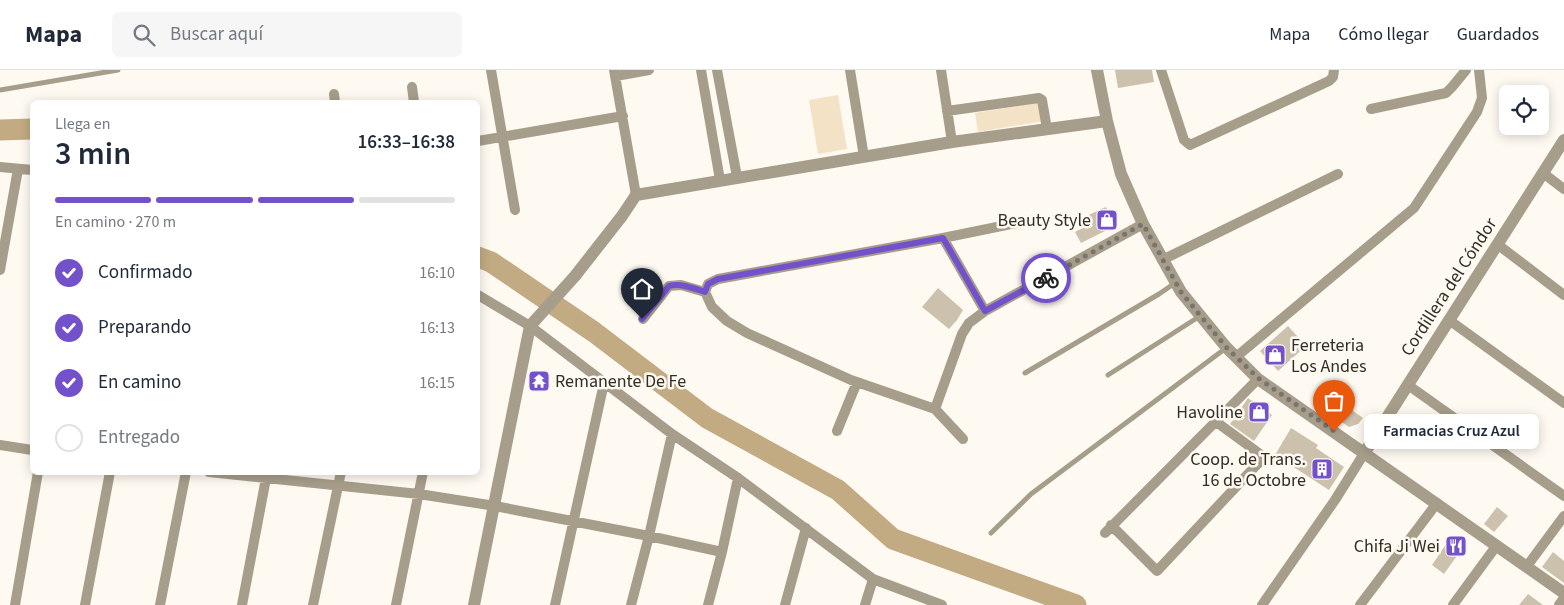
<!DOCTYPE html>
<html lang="es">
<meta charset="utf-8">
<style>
body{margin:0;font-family:"Source Sans 3",sans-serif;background:#f6f6f7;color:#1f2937;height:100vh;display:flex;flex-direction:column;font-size:19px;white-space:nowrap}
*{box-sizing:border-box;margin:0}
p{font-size:16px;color:#747a83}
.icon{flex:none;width:28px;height:28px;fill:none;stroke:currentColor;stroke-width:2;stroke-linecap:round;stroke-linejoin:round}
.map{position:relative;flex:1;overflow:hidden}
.side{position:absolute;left:30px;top:30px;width:450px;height:375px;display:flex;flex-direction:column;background:#fff;border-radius:8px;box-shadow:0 2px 12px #0003}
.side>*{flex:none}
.fabs{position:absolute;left:1499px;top:15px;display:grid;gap:10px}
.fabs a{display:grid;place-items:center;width:50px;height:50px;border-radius:8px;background:#fff;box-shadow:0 2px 12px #0003;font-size:25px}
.pin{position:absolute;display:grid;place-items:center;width:42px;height:42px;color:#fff;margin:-51px -21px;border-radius:50% 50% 50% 0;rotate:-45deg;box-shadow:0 0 5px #0007}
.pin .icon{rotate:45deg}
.courier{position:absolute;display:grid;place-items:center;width:50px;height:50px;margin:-25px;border:4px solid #7351cb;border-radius:50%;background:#fff;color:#222;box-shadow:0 1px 6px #0007}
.bubble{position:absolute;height:35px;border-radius:8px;background:#fff;box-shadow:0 2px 12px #0003;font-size:16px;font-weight:600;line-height:35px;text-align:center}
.overview em{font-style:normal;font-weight:600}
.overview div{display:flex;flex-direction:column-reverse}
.overview{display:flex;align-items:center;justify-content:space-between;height:85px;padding:0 25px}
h1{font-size:32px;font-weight:600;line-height:38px}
.bar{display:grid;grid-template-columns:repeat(4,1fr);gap:8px 5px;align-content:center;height:60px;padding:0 25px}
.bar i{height:6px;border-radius:4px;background:#e0e1e3}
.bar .active{background:#7351cb}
.bar p{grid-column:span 4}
ol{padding:0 25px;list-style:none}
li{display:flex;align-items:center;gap:15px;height:55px}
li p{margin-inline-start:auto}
li .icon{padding:5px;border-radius:50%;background:#7351cb;color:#fff;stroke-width:4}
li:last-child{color:#747a83}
li i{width:28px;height:28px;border:2px solid #e0e1e3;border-radius:50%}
header{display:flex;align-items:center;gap:30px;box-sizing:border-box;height:70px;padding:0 25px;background:#fff;border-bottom:1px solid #e0e1e3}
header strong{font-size:24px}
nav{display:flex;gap:28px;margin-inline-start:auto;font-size:18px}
.search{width:350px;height:45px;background:#f6f6f7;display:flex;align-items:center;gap:12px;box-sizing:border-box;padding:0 18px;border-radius:8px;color:#747a83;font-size:19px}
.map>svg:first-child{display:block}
.park{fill:#f3e2c5}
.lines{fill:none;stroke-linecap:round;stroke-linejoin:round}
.river{stroke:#c2ab82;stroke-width:21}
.building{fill:#ccc1ad}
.service{stroke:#a79d8b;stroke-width:5}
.minor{stroke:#a79d8b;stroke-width:10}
.tertiary{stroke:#a79d8b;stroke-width:12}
.done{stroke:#79746d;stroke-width:5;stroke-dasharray:0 9}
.route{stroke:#7351cb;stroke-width:6}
.labels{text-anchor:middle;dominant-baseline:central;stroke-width:5;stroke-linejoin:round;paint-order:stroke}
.poi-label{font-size:18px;fill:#322d26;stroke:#fef9f1;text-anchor:end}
.street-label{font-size:18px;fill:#322d26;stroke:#fef9f1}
</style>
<header>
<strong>Mapa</strong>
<div class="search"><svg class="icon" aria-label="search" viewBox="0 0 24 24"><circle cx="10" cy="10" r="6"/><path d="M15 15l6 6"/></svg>Buscar aquí</div>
<nav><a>Mapa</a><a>Cómo llegar</a><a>Guardados</a></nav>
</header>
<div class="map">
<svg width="1564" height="535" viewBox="0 0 1564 535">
<rect width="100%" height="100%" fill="#fef9f1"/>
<path class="park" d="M 838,25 L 847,79 L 818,84 L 809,30 Z
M 1041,32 L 1044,51 L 978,62 L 975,43 Z"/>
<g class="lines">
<path class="river" d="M 0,60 L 32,59
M 478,187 L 491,192 L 594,262 L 707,348 L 838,420 L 893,469 L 1076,535"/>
</g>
<path class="building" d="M 1115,0 L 1152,0 L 1154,12 L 1118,18 Z
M 1106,137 L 1115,156 L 1081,173 L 1075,162 L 1086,156 L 1082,148 Z
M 938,218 L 963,240 L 957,250 L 949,259 L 922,237 Z
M 1288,256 L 1306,276 L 1278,301 L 1260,281 Z
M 533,302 L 548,306 L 544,320 L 530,316 Z
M 1248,328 L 1272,345 L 1254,371 L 1230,354 Z
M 1345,335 L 1363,348 L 1358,354 L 1349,357 L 1336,348 Z
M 1291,358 L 1318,375 L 1316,378 L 1344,397 L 1329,420 L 1275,385 Z
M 1497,437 L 1508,446 L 1494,462 L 1484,454 Z
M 1451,467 L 1464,476 L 1444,504 L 1432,495 Z
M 1553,482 L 1564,491 L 1564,513 L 1542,497 Z
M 1528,524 L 1543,535 L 1519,535 Z"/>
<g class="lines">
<path class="service" d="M 0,20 L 118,0
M 1025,303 L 1159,224 L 1175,213
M 1108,305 L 1200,246
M 991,463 L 1031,424 L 1226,278"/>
<path class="minor" d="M 491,0 L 515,140
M 614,0 L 636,125
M 701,0 L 720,110
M 717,0 L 737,107
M 850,0 L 864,87
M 941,0 L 952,72
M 1161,0 L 1184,70 L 1190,75 L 1329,11 L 1333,7 L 1334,0
M 616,6 L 649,0
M 412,17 L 414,32
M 334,24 L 335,32
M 1371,39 L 1446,23 L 1452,17 L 1466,0
M 947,41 L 1039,28 L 1042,30 L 1047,59
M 478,71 L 623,46
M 0,97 L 32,100
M 1543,103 L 1564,119
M 943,168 L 985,241
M 1497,174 L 1564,225
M 1162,190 L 1338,104
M 0,200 L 18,99
M 478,225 L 530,256 L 672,364 L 738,408 L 873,509 L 942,535
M 643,249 L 669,216 L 681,215 L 705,222
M 1449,250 L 1564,333
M 1236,287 L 1414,138 L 1477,42 L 1482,28 L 1479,0
M 1408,315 L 1564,426
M 935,339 L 962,264 L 969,253 L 985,241 L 1143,154
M 837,361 L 857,312
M 963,369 L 935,339 L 851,310 L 747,263 L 727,251 L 712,237 L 705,222 L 708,214 L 718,209 L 943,168 L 1031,150
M 0,375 L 32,380
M 209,402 L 419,424 L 495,436 L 649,466 L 722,482
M 1111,455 L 1157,501 L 1264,387 L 1215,351
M 1105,463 L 1258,309
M 1527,496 L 1564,446
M 15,535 L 38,402
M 85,535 L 110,402
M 160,535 L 186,402
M 242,535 L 267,403
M 313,535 L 341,402
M 396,535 L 423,402
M 555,535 L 604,313
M 631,535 L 649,466 L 672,364
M 708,535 L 722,482 L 738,408
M 785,535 L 806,458
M 865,535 L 873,509
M 1262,535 L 1335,430 L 1365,382
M 1360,535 L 1437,433
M 1453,535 L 1497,475
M 1559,535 L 1564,528"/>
<path class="tertiary" d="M 1097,0 L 1107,51 L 1121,104 L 1143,154 L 1181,222 L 1226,277 L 1258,309 L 1564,523
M 1365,382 L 1564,70
M 474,535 L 530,256 L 575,206 L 622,146 L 636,125 L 952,72 L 1107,51"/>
</g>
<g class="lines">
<path class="done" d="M 1046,208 L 1143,154 L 1181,222 L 1226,277 L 1258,308 L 1334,361"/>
<path class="route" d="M 642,249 L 669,216 C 681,213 693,218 705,222 L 708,214 L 718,209 L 943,168 L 985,241 L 1046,208"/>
</g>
<defs>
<g id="shop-square" transform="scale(1.125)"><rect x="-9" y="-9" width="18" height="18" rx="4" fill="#7351cb" stroke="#fef9f1"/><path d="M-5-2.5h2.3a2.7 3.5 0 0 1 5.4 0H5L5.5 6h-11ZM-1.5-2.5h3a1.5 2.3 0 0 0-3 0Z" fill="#fff"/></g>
<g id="temple-square" transform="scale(1.125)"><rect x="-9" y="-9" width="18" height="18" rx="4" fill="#7351cb" stroke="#fef9f1"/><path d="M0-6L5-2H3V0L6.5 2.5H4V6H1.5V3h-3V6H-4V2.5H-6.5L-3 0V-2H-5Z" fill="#fff"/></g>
<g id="building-square" transform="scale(1.125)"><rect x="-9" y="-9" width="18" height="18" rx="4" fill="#7351cb" stroke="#fef9f1"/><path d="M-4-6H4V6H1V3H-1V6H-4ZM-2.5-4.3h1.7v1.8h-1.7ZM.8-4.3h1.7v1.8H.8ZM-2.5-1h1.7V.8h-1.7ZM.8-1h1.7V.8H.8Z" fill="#fff"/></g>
<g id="restaurant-square" transform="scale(1.125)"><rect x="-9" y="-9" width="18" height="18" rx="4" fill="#7351cb" stroke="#fef9f1"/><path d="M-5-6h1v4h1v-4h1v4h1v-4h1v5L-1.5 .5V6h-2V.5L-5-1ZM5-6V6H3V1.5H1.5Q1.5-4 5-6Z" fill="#fff"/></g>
</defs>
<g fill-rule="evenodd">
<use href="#shop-square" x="1107" y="150"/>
<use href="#shop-square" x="1275" y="285"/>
<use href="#temple-square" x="539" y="311"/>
<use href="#shop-square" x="1259" y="342"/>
<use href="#building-square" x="1322" y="399"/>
<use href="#restaurant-square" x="1456" y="476"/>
</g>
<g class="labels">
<g class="poi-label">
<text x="1091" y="150">Beauty Style</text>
<text x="1291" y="275" text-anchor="start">Ferreteria<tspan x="1291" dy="21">Los Andes</tspan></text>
<text x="555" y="311" text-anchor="start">Remanente De Fe</text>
<text x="1243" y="342">Havoline</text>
<text x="1306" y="389">Coop. de Trans.<tspan x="1306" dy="21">16 de Octobre</tspan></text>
<text x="1440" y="476">Chifa Ji Wei</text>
</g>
<g class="street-label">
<text transform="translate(1449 217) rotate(-57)">Cordillera del Cóndor</text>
</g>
</g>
</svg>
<div class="fabs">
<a><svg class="icon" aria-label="locate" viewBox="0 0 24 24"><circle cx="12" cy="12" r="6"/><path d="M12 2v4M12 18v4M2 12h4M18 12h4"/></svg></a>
</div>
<div class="pin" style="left:1334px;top:361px;background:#ea580c"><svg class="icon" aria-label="bag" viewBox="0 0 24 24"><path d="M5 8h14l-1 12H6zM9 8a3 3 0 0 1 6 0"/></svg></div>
<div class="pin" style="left:642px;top:249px;background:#1f2937"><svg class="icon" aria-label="home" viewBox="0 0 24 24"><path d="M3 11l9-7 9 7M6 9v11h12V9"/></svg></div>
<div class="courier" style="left:1046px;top:208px"><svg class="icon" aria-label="bike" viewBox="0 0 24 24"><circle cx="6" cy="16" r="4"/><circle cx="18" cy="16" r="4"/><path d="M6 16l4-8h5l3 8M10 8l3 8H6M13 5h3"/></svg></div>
<div class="bubble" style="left:1364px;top:344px;width:175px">Farmacias Cruz Azul</div>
<section class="side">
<div class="overview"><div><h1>3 min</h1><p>Llega en</p></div><em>16:33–16:38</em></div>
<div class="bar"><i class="active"></i><i class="active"></i><i class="active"></i><i></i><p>En camino · 270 m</p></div>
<ol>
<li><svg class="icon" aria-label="check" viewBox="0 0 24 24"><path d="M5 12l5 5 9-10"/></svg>Confirmado<p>16:10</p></li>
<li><svg class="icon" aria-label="check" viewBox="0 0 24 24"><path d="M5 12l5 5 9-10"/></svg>Preparando<p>16:13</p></li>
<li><svg class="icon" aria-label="check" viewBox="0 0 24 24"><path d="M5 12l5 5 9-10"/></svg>En camino<p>16:15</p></li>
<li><i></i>Entregado</li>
</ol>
</section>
</div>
